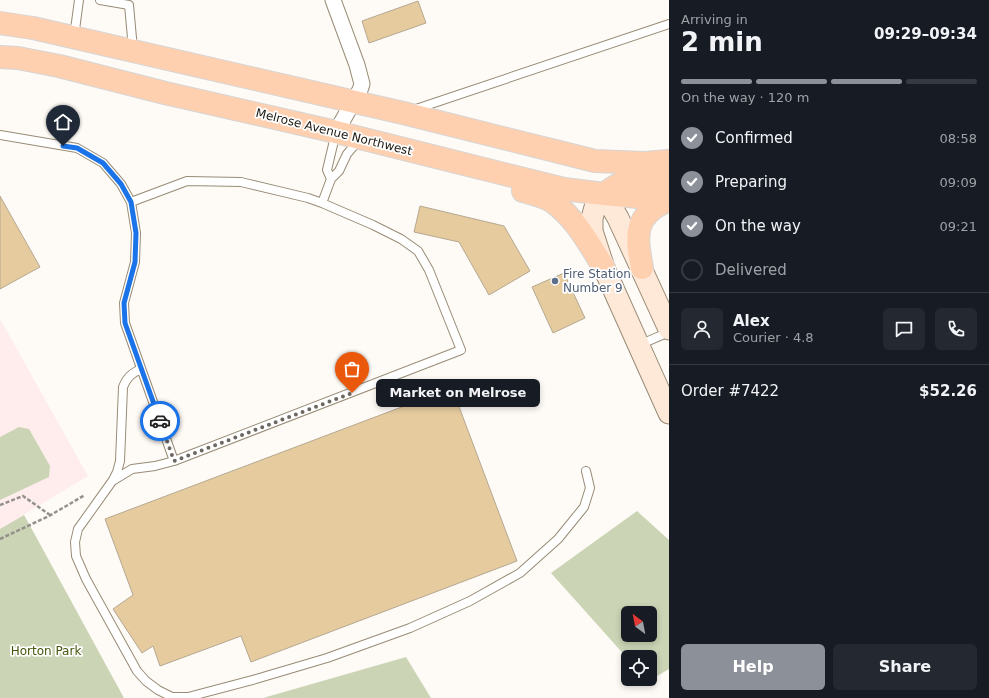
<!DOCTYPE html>
<meta charset="utf-8">
<style>
body{margin:0;font-family:"DejaVu Sans",sans-serif;background:#242831;color:#f1f3f6;height:100vh;display:flex;flex-direction:column;font-size:15px;white-space:nowrap}
*{box-sizing:border-box;margin:0}
p{font-size:13px;color:#9ea1a6}
.icon{flex:none;width:22px;height:22px;fill:none;stroke:currentColor;stroke-width:2;stroke-linecap:round;stroke-linejoin:round}
.map{position:relative;flex:1;overflow:hidden}
.side{display:flex;flex-direction:column;background:#171b24;width:320px}
.side>*{flex:none}
.needle{width:26px;rotate:328deg}
.fabs{position:absolute;left:621px;top:606px;display:grid;gap:8px}
.fabs a{display:grid;place-items:center;width:36px;height:36px;border-radius:6px;background:#171b24;box-shadow:0 2px 6px #0003;font-size:20px}
.pin{position:absolute;display:grid;place-items:center;width:34px;height:34px;color:#fff;margin:-41px -17px;border-radius:50% 50% 50% 0;rotate:-45deg;box-shadow:0 0 4px #0007}
.pin .icon{rotate:45deg}
.courier{position:absolute;display:grid;place-items:center;width:40px;height:40px;margin:-20px;border:3px solid #1a73e8;border-radius:50%;background:#fff;color:#222;box-shadow:0 1px 5px #0007}
.bubble{position:absolute;height:28px;border-radius:6px;background:#171b24;box-shadow:0 2px 6px #0003;font-size:13px;font-weight:700;line-height:28px;text-align:center}
.overview em{font-style:normal;font-weight:700}
.overview div{display:flex;flex-direction:column-reverse}
.overview{display:flex;align-items:center;justify-content:space-between;height:68px;padding:0 12px}
h1{font-size:26px;font-weight:700;line-height:30px}
.bar{display:grid;grid-template-columns:repeat(4,1fr);gap:6px 4px;align-content:center;height:48px;padding:0 12px}
.bar i{height:5px;border-radius:3px;background:#363941}
.bar .active{background:#8c9099}
.bar p{grid-column:span 4}
.line{display:flex;align-items:center;gap:10px;padding:0 12px;border-top:1px solid #363941}
.line div{flex:1}
.round{display:grid;place-items:center;flex:none;width:42px;height:42px;border-radius:6px;background:#242831}
ol{padding:0 12px;list-style:none}
li{display:flex;align-items:center;gap:12px;height:44px}
li p{margin-inline-start:auto}
li .icon{padding:4px;border-radius:50%;background:#8c9099;color:#fff;stroke-width:4}
li:last-child{color:#9ea1a6}
li i{width:22px;height:22px;border:2px solid #363941;border-radius:50%}
.button{display:flex;gap:8px;margin-top:auto;padding:8px 12px}
.button a{flex:1;height:46px;border-radius:6px;background:#8c9099;color:#fff;font-size:16px;font-weight:700;line-height:46px;text-align:center}
.button a+a{background:#242831;color:#f1f3f6}
main{display:flex;flex:1;min-height:0}
.map>svg:first-child{display:block}
.education{fill:#feedec}
.green{fill:#cbd4b5;fill-rule:evenodd}
.building{fill:#e6cb9e;stroke:#b5a892}
.lines{fill:none;stroke-linecap:round;stroke-linejoin:round}
.lane-casing{stroke:#988b76;stroke-width:10}
.street-casing{stroke:#988b76;stroke-width:17}
.secondary-casing{stroke:#988b76;stroke-width:23}
.primary-casing{stroke:#d6d5d4;stroke-width:24}
.path{stroke:#94908a;stroke-width:2.5;stroke-dasharray:4 2;stroke-linecap:butt}
.lane{stroke:#fff;stroke-width:8}
.street{stroke:#fff;stroke-width:15}
.secondary{stroke:#fee8d8;stroke-width:21}
.primary{stroke:#fed0b0;stroke-width:22}
.done{stroke:#6c6760;stroke-width:4;stroke-dasharray:0 7.2}
.route{stroke:#1a73e8;stroke-width:5}
.service-dot{fill:#5c6f8a;stroke:#fff;stroke-width:1.5}
.labels{text-anchor:middle;dominant-baseline:central;stroke-width:3.5;stroke-linejoin:round;paint-order:stroke}
.street-label{font-size:12px;fill:#1d1810;stroke:#fff}
.service-label{font-size:12px;fill:#4e5e75;stroke:#fff;text-anchor:start}
.park-label{font-size:12px;fill:#47570c;stroke:#fff}
</style>
<main>
<div class="map">
<svg width="669" height="698" viewBox="0 0 669 698">
<rect width="100%" height="100%" fill="#fefbf6"/>
<path class="education" d="M 0,319 L 88,476 L 0,529 Z"/>
<path class="green" d="M 19,427 L 29,429 L 50,466 L 49,477 L 0,500 L 0,437 Z
M 637,511 L 669,540 L 669,669 L 647,682 L 645,679 L 650,679 L 650,657 L 628,657 L 628,659 L 551,573 ZM 628,613 L 650,613 L 650,635 L 628,635 Z
M 24,515 L 34,533 L 124,698 L 0,698 L 0,529 Z
M 406,657 L 431,698 L 263,698 Z"/>
<path class="building" d="M 418,1 L 426,23 L 369,43 L 362,21 Z
M 0,196 L 40,267 L 0,289 Z
M 420,206 L 504,226 L 530,271 L 489,295 L 459,242 L 414,232 Z
M 564,273 L 585,318 L 553,333 L 532,287 Z
M 452,388 L 517,561 L 251,662 L 241,636 L 160,666 L 153,646 L 142,653 L 113,609 L 133,595 L 105,519 Z"/>
<g class="lines">
<g class="lane-casing">
<path id="lane" d="M 100,0 L 129,5 L 133,49
M 74,37 L 79,0
M 413,110 L 669,24
M 0,135 L 77,148 L 103,163 L 121,184 L 131,202 L 187,181 L 241,182 L 308,198 L 322,203 L 331,179 L 339,171 L 347,154 L 359,140
M 331,179 L 327,170 L 336,132
M 131,202 L 136,233 L 135,262 L 124,303 L 125,323 L 174,461 L 461,350 L 429,270 L 418,251 L 401,239 L 373,225 L 322,203
M 639,345 L 669,332
M 141,369 C 132,373 127,377 123,387 L 120,461 L 117,472 L 113,480 L 78,529 L 75,542 L 76,556 L 86,579 L 137,671 L 146,681 L 158,690 L 172,697 L 188,697 L 256,679 L 327,658 L 410,628 L 470,601 L 520,573 L 558,539 L 584,507 L 590,488 L 586,471
M 114,480 L 132,469 L 155,466 L 174,461"/>
</g>
<g class="street-casing">
<path id="street" d="M 333,0 L 357,65 L 362,84 L 360,90 L 336,132"/>
</g>
<g class="secondary-casing">
<path id="secondary" d="M 669,329 L 618,218 L 604,194 L 596,204 L 592,218 L 592,231 L 604,268 L 669,413"/>
</g>
<g class="primary-casing">
<path id="primary" d="M 0,23 L 33,28 L 403,113 L 595,161 L 644,163 L 669,161
M 0,57 L 18,58 L 59,66 L 165,93 L 336,132 L 564,189 L 604,194 L 638,197 L 669,194
M 523,191 C 533,194 544,196 553,202 C 576,219 589,244 604,268
M 604,194 C 627,177 634,177 662,176
M 642,268 C 636,235 633,215 669,200"/>
</g>
<path class="path" d="M 0,505 L 23,496 L 50,515
M 0,539 L 49,516 L 85,495"/>
<use href="#lane" class="lane"/>
<use href="#street" class="street"/>
<use href="#secondary" class="secondary"/>
<use href="#primary" class="primary"/>
</g>
<g class="lines">
<path class="done" d="M 160,421 L 174,461 L 352,393"/>
<path class="route" d="M 63,146 L 77,148 L 103,163 L 121,184 L 131,202 L 136,233 L 135,262 L 124,303 L 125,323 L 160,421"/>
</g>
<circle class="service-dot" cx="555" cy="281" r="4"/>
<g class="labels">
<g class="street-label">
<text transform="translate(334 132) rotate(14)">Melrose Avenue Northwest</text>
</g>
<g class="service-label">
<text x="563" y="274">Fire Station<tspan x="563" dy="14">Number 9</tspan></text>
</g>
<g class="park-label">
<text x="46" y="651">Horton Park</text>
</g>
</g>
</svg>
<div class="fabs">
<a><svg class="needle" viewBox="-14 -14 28 28"><path d="M0-13l5 13h-10z" fill="#e53935"/><path d="M0 13l5-13h-10z" fill="#9ea1a6"/></svg></a>
<a><svg class="icon" aria-label="locate" viewBox="0 0 24 24"><circle cx="12" cy="12" r="6"/><path d="M12 2v4M12 18v4M2 12h4M18 12h4"/></svg></a>
</div>
<div class="pin" style="left:352px;top:393px;background:#ea580c"><svg class="icon" aria-label="bag" viewBox="0 0 24 24"><path d="M5 8h14l-1 12H6zM9 8a3 3 0 0 1 6 0"/></svg></div>
<div class="pin" style="left:63px;top:146px;background:#1f2937"><svg class="icon" aria-label="home" viewBox="0 0 24 24"><path d="M3 11l9-7 9 7M6 9v11h12V9"/></svg></div>
<div class="courier" style="left:160px;top:421px"><svg class="icon" aria-label="car" viewBox="0 0 24 24"><path d="M5 17H2v-5l4-1 3-4h7l3 4 3 1v5h-3M9 17h6M6 11h13"/><circle cx="7" cy="17" r="2"/><circle cx="17" cy="17" r="2"/></svg></div>
<div class="bubble" style="left:376px;top:379px;width:164px">Market on Melrose</div>
</div>
<section class="side">
<div class="overview"><div><h1>2 min</h1><p>Arriving in</p></div><em>09:29–09:34</em></div>
<div class="bar"><i class="active"></i><i class="active"></i><i class="active"></i><i></i><p>On the way · 120 m</p></div>
<ol>
<li><svg class="icon" aria-label="check" viewBox="0 0 24 24"><path d="M5 12l5 5 9-10"/></svg>Confirmed<p>08:58</p></li>
<li><svg class="icon" aria-label="check" viewBox="0 0 24 24"><path d="M5 12l5 5 9-10"/></svg>Preparing<p>09:09</p></li>
<li><svg class="icon" aria-label="check" viewBox="0 0 24 24"><path d="M5 12l5 5 9-10"/></svg>On the way<p>09:21</p></li>
<li><i></i>Delivered</li>
</ol>
<div class="line" style="height:72px"><a class="round"><svg class="icon" aria-label="person" viewBox="0 0 24 24"><circle cx="12" cy="8" r="4"/><path d="M4 21q1-7 8-7t8 7"/></svg></a><div><b>Alex</b><p>Courier · 4.8</p></div><a class="round"><svg class="icon" aria-label="chat" viewBox="0 0 24 24"><path d="M4 5h16v11H9l-5 4z"/></svg></a><a class="round"><svg class="icon" aria-label="phone" viewBox="0 0 24 24"><path d="M5 4h4l2 5-3 2q2 4 5 5l2-3 5 2v4C11 20 4 13 5 4z"/></svg></a></div>
<div class="line" style="height:52px"><div>Order #7422</div><b>$52.26</b></div>
<div class="button"><a>Help</a><a>Share</a></div>
</section>
</main>
